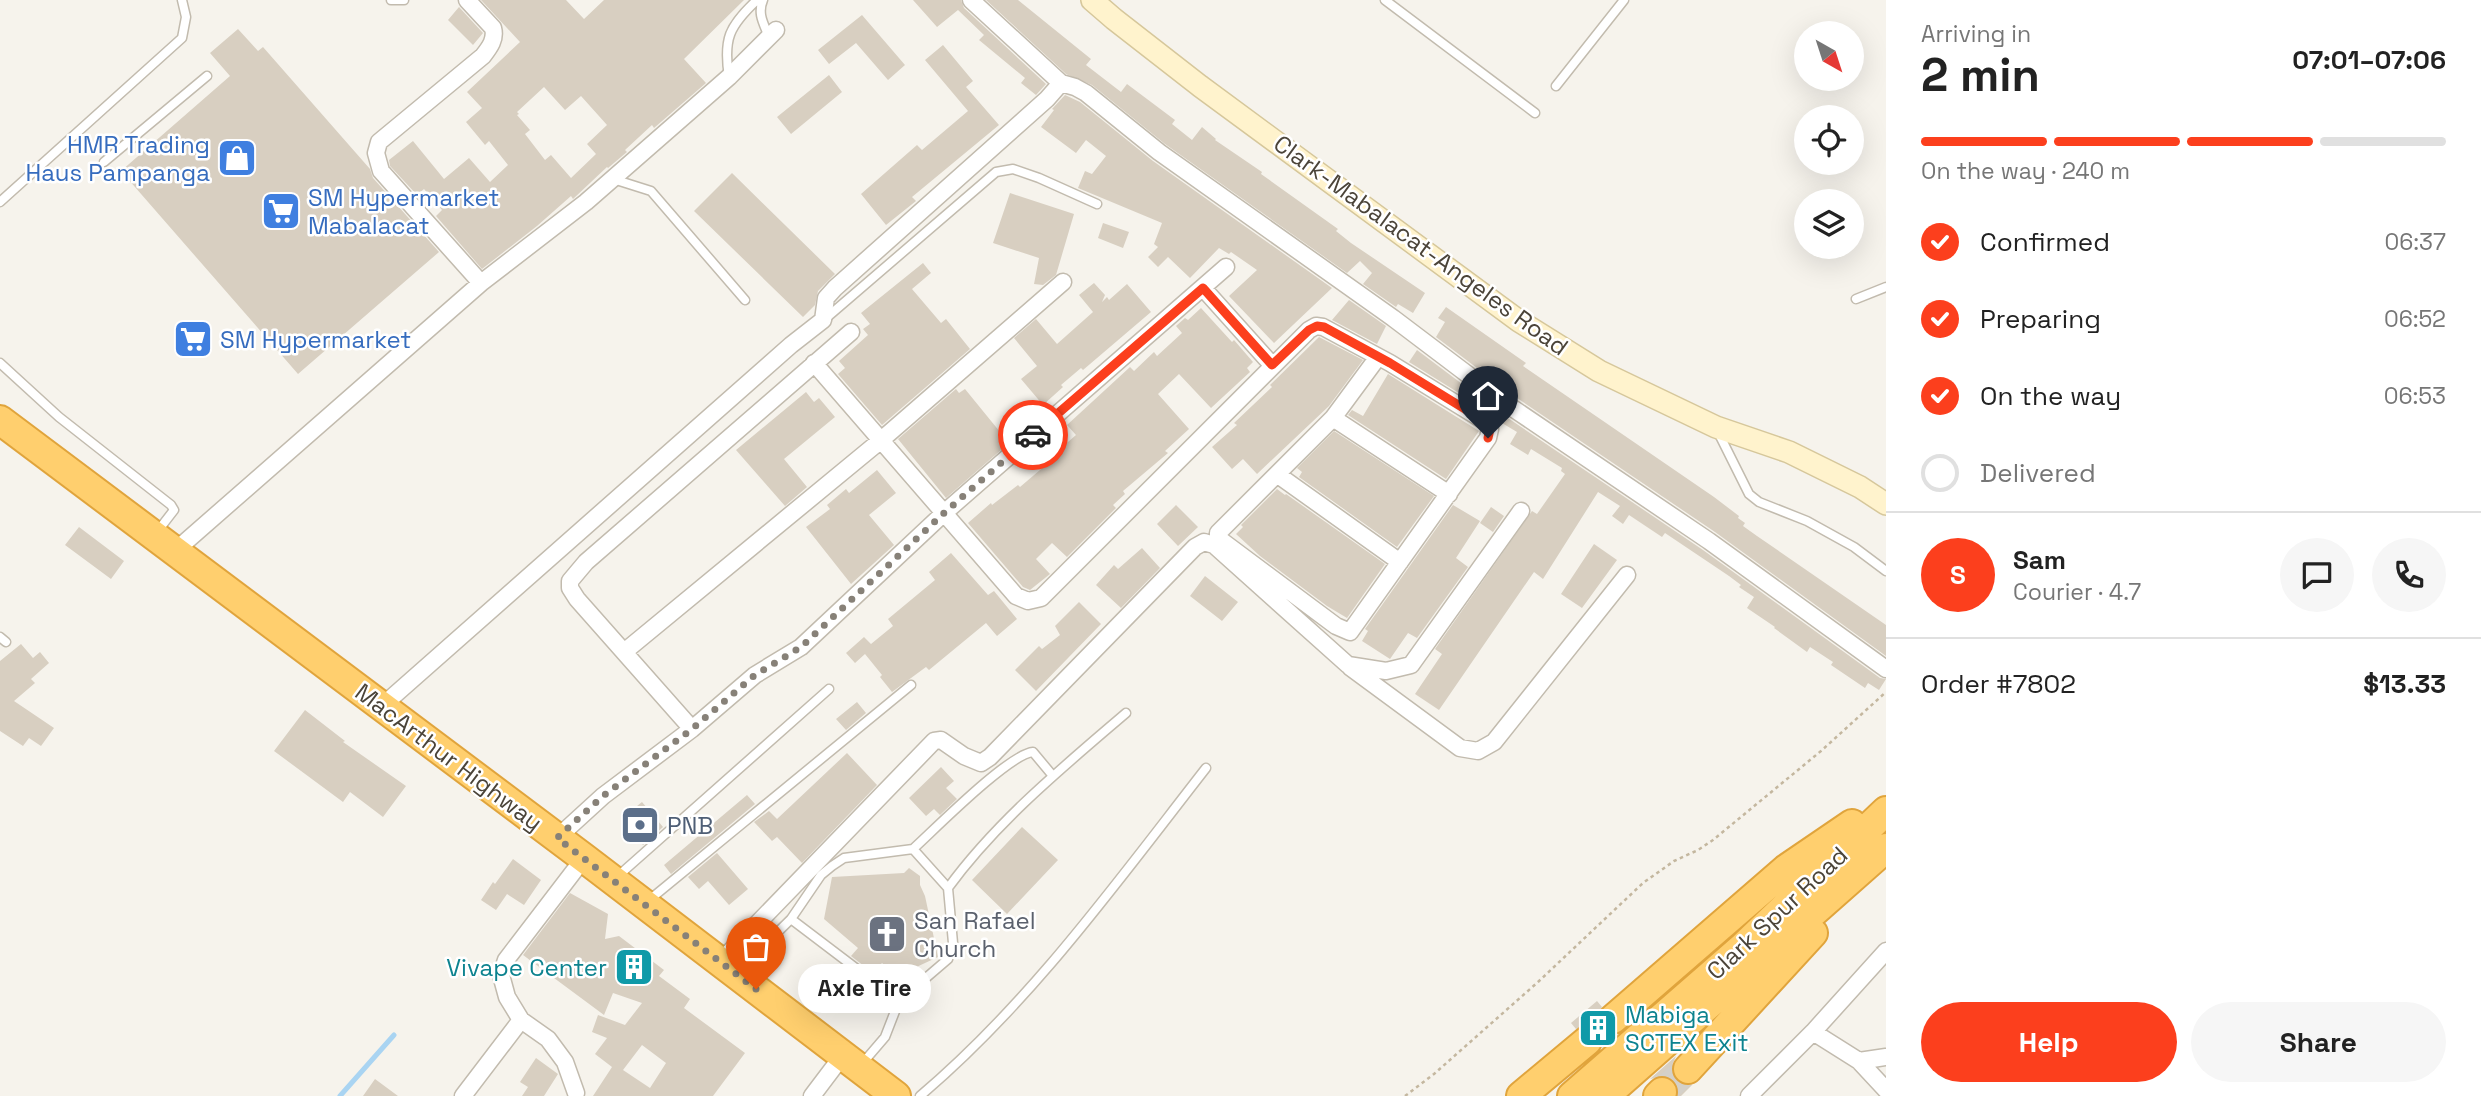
<!DOCTYPE html>
<meta charset="utf-8">
<style>
body{margin:0;font-family:"Space Grotesk",sans-serif;background:#f6f6f6;color:#222;height:100vh;display:flex;flex-direction:column;font-size:26px;white-space:nowrap}
*{box-sizing:border-box;margin:0}
p{font-size:23px;color:#767676}
.icon{flex:none;width:38px;height:38px;fill:none;stroke:currentColor;stroke-width:2;stroke-linecap:round;stroke-linejoin:round}
.map{position:relative;flex:1;overflow:hidden}
.side{display:flex;flex-direction:column;background:#fff;width:595px}
.side>*{flex:none}
.needle{width:46px;rotate:141deg}
.controls{position:absolute;left:1794px;top:21px;display:grid;gap:14px}
.controls a{display:grid;place-items:center;width:70px;height:70px;border-radius:50%;background:#fff;box-shadow:0 7px 28px #0002;font-size:35px}
.pin{position:absolute;display:grid;place-items:center;width:60px;height:60px;color:#fff;margin:-72px -30px;border-radius:50% 50% 50% 0;rotate:-45deg;box-shadow:0 0 7px #0007}
.pin .icon{rotate:45deg}
.courier{position:absolute;display:grid;place-items:center;width:70px;height:70px;margin:-35px;border:5px solid #fc3f1d;border-radius:50%;background:#fff;color:#222;box-shadow:0 2px 9px #0007}
.bubble{position:absolute;height:49px;border-radius:24px;background:#fff;box-shadow:0 7px 28px #0002;font-size:23px;font-weight:600;line-height:49px;text-align:center}
.headline em{font-style:normal;font-weight:600}
.headline div{display:flex;flex-direction:column-reverse}
.headline{display:flex;align-items:center;justify-content:space-between;height:119px;padding:0 35px}
h1{font-size:46px;font-weight:600;line-height:52px}
.bar{display:grid;grid-template-columns:repeat(4,1fr);gap:10px 7px;align-content:center;height:84px;padding:0 35px}
.bar i{height:9px;border-radius:5px;background:#e0e0e0}
.bar .on{background:#fc3f1d}
.bar p{grid-column:span 4}
.line{display:flex;align-items:center;gap:18px;padding:0 35px;border-top:2px solid #e0e0e0}
.line div{flex:1}
.round{display:grid;place-items:center;flex:none;width:74px;height:74px;border-radius:37px;background:#f6f6f6}
ol{padding:0 35px;list-style:none}
li{display:flex;align-items:center;gap:21px;height:77px}
li p{margin-inline-start:auto}
li .icon{padding:7px;border-radius:50%;background:#fc3f1d;color:#fff;stroke-width:4}
li:last-child{color:#767676}
li i{width:38px;height:38px;border:4px solid #e0e0e0;border-radius:50%}
.button{display:flex;gap:14px;margin-top:auto;padding:14px 35px}
.button a{flex:1;height:80px;border-radius:42px;background:#fc3f1d;color:#fff;font-size:28px;font-weight:600;line-height:80px;text-align:center}
.button a+a{background:#f6f6f6;color:#222}
main{display:flex;flex:1;min-height:0}
.map>svg:first-child{display:block}
.lines{fill:none;stroke-linecap:round;stroke-linejoin:round}
.stream{stroke:#a9d4f2;stroke-width:5}
.building{fill:#d8cfc1;fill-rule:evenodd}
.highway-tunnel{stroke:#d4d0c8;stroke-width:28;stroke-dasharray:28 14;stroke-linecap:butt}
.lane-casing{stroke:#c2bbae;stroke-width:11}
.street-casing{stroke:#c2bbae;stroke-width:19}
.secondary-casing{stroke:#d6c79b;stroke-width:24}
.highway-casing{stroke:#e0a43c;stroke-width:32}
.path{stroke:#c4b79f;stroke-width:2.5;stroke-dasharray:3.5 3.5;stroke-linecap:butt}
.lane{stroke:#fff;stroke-width:8}
.street{stroke:#fff;stroke-width:16}
.secondary{stroke:#fff3cd;stroke-width:21}
.highway{stroke:#ffcf6e;stroke-width:28}
.done{stroke:#878178;stroke-width:7;stroke-dasharray:0 12.6}
.route{stroke:#fc3f1d;stroke-width:9}
.labels{text-anchor:middle;dominant-baseline:central;stroke-width:5;stroke-linejoin:round;paint-order:stroke}
.shop-label{font-size:24px;fill:#366cbe;stroke:#fff;text-anchor:start}
.street-label{font-size:24px;fill:#4b4439;stroke:#fff}
.service-label{font-size:24px;fill:#4e5e75;stroke:#fff;text-anchor:start}
.worship-label{font-size:24px;fill:#5b616d;stroke:#fff;text-anchor:start}
.culture-label{font-size:24px;fill:#0d838f;stroke:#fff;text-anchor:end}
</style>
<main>
<div class="map">
<svg width="1886" height="1096" viewBox="0 0 1886 1096">
<rect width="100%" height="100%" fill="#f6f3ec"/>
<g class="lines">
<path class="stream" d="M 340,1096 L 394,1035"/>
</g>
<path class="building" d="M 481,0 L 566,0 L 584,19 L 604,0 L 744,0 L 684,59 L 706,83 L 654,128 L 652,125 L 625,150 L 627,152 L 608,168 L 607,167 L 573,199 L 571,196 L 537,226 L 482,269 L 436,216 L 442,210 L 424,189 L 417,195 L 390,166 L 389,160 L 413,141 L 444,179 L 469,158 L 490,182 L 508,165 L 489,141 L 485,145 L 466,122 L 482,108 L 467,92 L 520,42 ZM 544,87 L 565,110 L 581,96 L 607,125 L 587,144 L 596,154 L 571,178 L 551,155 L 545,160 L 525,134 L 530,130 L 517,115 L 519,114 L 517,112 Z
M 913,0 L 961,0 L 964,8 L 1046,84 L 1036,95 L 1021,83 L 1025,78 L 979,40 L 984,35 L 958,10 L 937,27 Z
M 986,0 L 1018,0 L 1091,59 L 1086,65 L 1121,92 L 1127,84 L 1175,120 L 1172,124 L 1192,140 L 1202,127 L 1216,139 L 1215,140 L 1262,172 L 1261,174 L 1338,229 L 1336,231 L 1351,243 L 1425,293 L 1413,313 L 1398,304 L 1396,307 L 1363,284 L 1372,273 L 1360,261 L 1347,273 L 1165,144 L 1092,85 L 1066,74 Z
M 459,7 L 483,33 L 473,45 L 448,20 Z
M 862,15 L 905,65 L 888,80 L 856,43 L 829,64 L 818,50 Z
M 238,29 L 258,51 L 263,47 L 370,169 L 373,178 L 439,252 L 298,374 L 121,171 L 230,76 L 210,53 Z
M 943,45 L 973,81 L 966,87 L 999,125 L 912,197 L 916,201 L 886,225 L 861,194 L 917,145 L 922,150 L 968,111 L 925,60 Z
M 829,75 L 842,92 L 791,134 L 777,117 Z
M 1065,95 L 1080,102 L 1153,161 L 1332,288 L 1274,343 L 1229,296 L 1257,270 L 1231,252 L 1229,254 L 1219,248 L 1190,278 L 1168,257 L 1158,267 L 1148,257 L 1158,247 L 1154,244 L 1162,223 L 1078,188 L 1085,171 L 1092,174 L 1106,156 L 1086,140 L 1076,153 L 1041,127 L 1054,110 L 1052,109 Z
M 732,173 L 835,274 L 818,291 L 815,305 L 803,317 L 694,211 Z
M 1010,193 L 1074,214 L 1056,275 L 1043,285 L 1034,284 L 1039,258 L 993,243 Z
M 1103,223 L 1129,232 L 1123,248 L 1098,238 Z
M 923,263 L 931,273 L 912,289 L 941,323 L 946,319 L 970,349 L 882,425 L 838,374 L 845,368 L 839,361 L 868,335 L 863,329 L 870,324 L 861,313 Z
M 1094,283 L 1105,295 L 1102,302 L 1107,297 L 1109,300 L 1127,284 L 1151,312 L 1083,370 L 1081,368 L 1061,385 L 1063,387 L 1043,405 L 1021,379 L 1037,366 L 1014,338 L 1036,319 L 1057,344 L 1093,312 L 1079,295 Z
M 1349,300 L 1386,326 L 1377,344 L 1332,320 Z
M 1446,307 L 1526,363 L 1523,366 L 1714,497 L 1739,516 L 1738,518 L 1745,523 L 1743,526 L 1757,536 L 1886,625 L 1886,656 L 1715,532 L 1514,396 L 1436,337 L 1445,322 L 1438,318 Z
M 1201,308 L 1232,342 L 1234,340 L 1253,362 L 1247,368 L 1250,372 L 1211,408 L 1179,374 L 1158,394 L 1189,429 L 1165,451 L 1168,453 L 1123,491 L 1125,494 L 1113,505 L 1116,508 L 1067,557 L 1052,543 L 1036,559 L 1050,574 L 1030,590 L 1023,587 L 968,523 L 991,503 L 992,505 L 1018,485 L 1020,487 L 1047,464 L 1045,462 L 1076,435 L 1067,425 L 1130,367 L 1134,371 L 1154,352 L 1157,356 L 1182,333 L 1176,326 L 1185,318 L 1188,320 Z
M 1319,337 L 1363,360 L 1329,406 L 1257,474 L 1243,459 L 1232,469 L 1212,447 L 1237,425 L 1234,423 L 1272,387 L 1270,385 Z
M 1417,350 L 1502,414 L 1703,550 L 1880,678 L 1886,679 L 1879,690 L 1868,683 L 1865,688 L 1831,665 L 1833,662 L 1810,647 L 1807,652 L 1774,628 L 1775,627 L 1747,608 L 1754,597 L 1739,587 L 1741,585 L 1729,576 L 1665,533 L 1662,537 L 1629,515 L 1623,524 L 1612,516 L 1620,506 L 1598,492 L 1543,579 L 1534,572 L 1439,710 L 1415,694 L 1442,654 L 1435,649 L 1532,511 L 1537,514 L 1565,474 L 1561,471 L 1562,468 L 1531,449 L 1528,455 L 1510,444 L 1517,432 L 1497,420 L 1491,413 L 1409,362 Z
M 1388,374 L 1479,431 L 1446,479 L 1348,415 L 1352,410 L 1363,416 Z
M 956,389 L 959,393 L 965,389 L 1009,443 L 946,498 L 898,439 Z
M 806,392 L 814,402 L 819,398 L 835,417 L 784,459 L 807,487 L 785,506 L 736,450 Z
M 1334,431 L 1434,496 L 1397,547 L 1299,477 L 1302,472 L 1297,468 Z
M 877,470 L 896,493 L 869,515 L 894,545 L 851,584 L 806,527 L 830,509 L 827,505 L 846,489 L 849,493 Z
M 1277,489 L 1285,495 L 1286,494 L 1385,564 L 1347,618 L 1327,606 L 1260,556 L 1236,534 L 1243,527 L 1241,525 Z
M 1176,505 L 1198,527 L 1178,546 L 1157,524 Z
M 1453,505 L 1480,521 L 1456,558 L 1468,567 L 1417,638 L 1408,633 L 1390,659 L 1362,641 L 1368,631 L 1365,629 Z
M 1491,507 L 1504,516 L 1493,532 L 1480,523 Z
M 79,527 L 124,561 L 111,579 L 65,545 Z
M 1594,544 L 1617,560 L 1582,608 L 1561,594 Z
M 1142,548 L 1160,568 L 1121,608 L 1096,585 L 1114,565 L 1118,569 Z
M 951,553 L 988,595 L 994,591 L 1017,619 L 997,636 L 986,623 L 929,670 L 926,667 L 892,692 L 880,677 L 882,675 L 865,654 L 855,663 L 846,653 L 864,637 L 871,644 L 893,626 L 888,619 L 935,580 L 929,572 Z
M 1205,576 L 1238,602 L 1222,621 L 1190,596 Z
M 1079,602 L 1101,624 L 1036,691 L 1015,670 L 1039,646 L 1042,649 L 1060,635 L 1055,626 Z
M 21,644 L 33,658 L 40,652 L 49,663 L 31,679 L 35,683 L 14,701 L 54,728 L 41,746 L 29,738 L 23,746 L 0,731 L 0,661 Z
M 857,702 L 866,713 L 846,730 L 836,719 Z
M 305,710 L 345,741 L 343,742 L 406,786 L 383,817 L 350,792 L 343,802 L 274,751 Z
M 847,753 L 877,785 L 802,863 L 777,837 L 772,841 L 754,822 L 769,811 L 777,819 Z
M 941,767 L 954,781 L 946,788 L 957,799 L 940,815 L 934,809 L 926,816 L 909,798 Z
M 747,795 L 755,804 L 671,874 L 664,865 Z
M 642,802 L 663,827 L 643,845 L 621,819 Z
M 1022,827 L 1058,860 L 1007,914 L 972,880 Z
M 717,853 L 748,889 L 729,905 L 708,881 L 699,889 L 688,877 Z
M 513,859 L 541,880 L 524,905 L 507,894 L 496,910 L 481,900 L 493,882 L 495,884 Z
M 909,868 L 920,876 L 920,885 L 925,896 L 938,957 L 897,976 L 882,963 L 873,973 L 851,956 L 858,948 L 824,919 L 832,877 L 904,873 Z
M 570,893 L 608,914 L 605,939 L 619,936 L 664,970 L 659,976 L 690,999 L 684,1008 L 745,1053 L 713,1096 L 593,1096 L 612,1067 L 595,1054 L 607,1038 L 592,1032 L 598,1015 L 625,1025 L 642,1003 L 613,993 L 604,1015 L 523,955 ZM 642,1045 L 666,1063 L 650,1088 L 623,1070 Z
M 1597,1001 L 1602,1007 L 1597,1014 L 1597,1021 L 1600,1029 L 1607,1034 L 1616,1035 L 1602,1048 L 1603,1039 L 1599,1030 L 1593,1026 L 1585,1025 L 1576,1029 L 1571,1023 Z
M 1676,1056 L 1672,1066 L 1672,1075 L 1677,1082 L 1685,1085 L 1692,1085 L 1681,1096 L 1678,1096 L 1678,1088 L 1674,1081 L 1667,1076 L 1650,1079 Z
M 536,1058 L 558,1074 L 544,1096 L 522,1096 L 528,1087 L 520,1082 Z
M 375,1079 L 398,1096 L 363,1096 Z"/>
<g class="lines">
<path class="highway-tunnel" d="M 1662,1092 L 1688,1069"/>
<g class="lane-casing">
<path id="lane" d="M 391,0 L 404,0
M 763,0 C 757,14 764,24 769,37
M 1385,0 L 1535,113
M 729,77 C 723,39 729,26 757,0
M 1556,86 L 1624,0
M 104,162 L 207,76
M 613,179 L 651,191 L 745,300
M 0,202 L 182,38 L 186,17 L 182,0
M 1856,299 L 1886,287
M 825,319 L 996,172 L 1013,169 L 1039,178 L 1097,204
M 0,363 L 59,417 L 171,505 L 174,510 L 157,532
M 1718,432 L 1749,494 L 1759,502 L 1807,521 L 1854,547 L 1886,571
M 0,637 L 6,642
M 913,849 C 934,830 1009,754 1033,752 L 1053,776
M 618,876 L 829,689
M 948,888 C 997,821 1063,767 1126,713
M 648,901 L 911,685
M 791,919 L 899,1001
M 738,971 L 791,919 L 821,875 L 832,866 L 844,858 L 913,849 L 948,888 L 953,943 L 948,959 L 899,1001 L 885,1037 L 861,1065
M 920,1096 C 1031,1002 1117,882 1206,768"/>
</g>
<g class="street-casing">
<path id="street" d="M 467,0 L 493,28 C 496,39 490,47 483,56 L 379,142 L 376,153 L 381,171 L 481,283
M 1061,83 L 1075,87 L 1086,93 L 1159,152 L 1393,318 L 1508,405 L 1709,541 L 1886,669
M 1203,288 L 1272,365
M 814,363 L 1016,596 L 1028,601 L 1041,598 L 1309,330 L 1316,326 L 1323,327 L 1390,363 L 1486,422 L 1490,429 L 1488,438 L 1350,632 L 1336,626 L 1218,538 L 1218,533 L 1333,418 L 1378,357
M 1333,418 L 1449,494
M 1278,475 L 1400,562
M 175,551 L 481,283 L 586,202 L 729,77 L 776,30
M 624,652 L 880,441 L 1063,282
M 1350,667 L 1460,748 L 1478,751 L 1494,742 L 1627,575
M 381,707 L 791,345 L 823,320 L 826,298 L 835,288 L 1047,99 L 1061,83 L 971,0
M 692,729 L 577,599 L 570,588 L 570,581 L 586,562 L 851,332
M 557,838 L 603,796 L 692,729 L 755,675 L 801,647 L 944,513 L 1226,267
M 720,962 L 934,741 L 941,740 L 964,756 L 981,763 L 990,757 L 1195,547 L 1204,542 L 1214,545 L 1348,665 L 1386,671 L 1411,665 L 1521,511
M 1813,1032 L 1859,1061 L 1886,1057
M 1859,1061 L 1886,1090
M 576,1093 L 565,1062 L 548,1039 L 521,1020 L 507,997 L 501,975 L 506,960 L 584,858
M 463,1096 L 521,1020
M 812,1096 L 843,1055
M 1749,1096 L 1813,1032 L 1886,951"/>
</g>
<g class="secondary-casing">
<path id="secondary" d="M 1092,0 L 1114,19 L 1200,86 L 1519,321 L 1599,371 L 1716,427 L 1789,452 L 1860,487 L 1886,504"/>
</g>
<g class="highway-casing">
<path id="highway" d="M 0,420 L 584,858 L 896,1096
M 1613,1019 L 1786,869 L 1852,824
M 1688,1069 L 1813,933
M 1521,1096 L 1587,1041
M 1572,1096 L 1744,946 L 1886,811
M 1605,1096 L 1886,848
M 1658,1096 L 1662,1092"/>
</g>
<path class="path" d="M 1405,1096 L 1434,1074 L 1538,982 L 1643,883 L 1674,861 L 1698,850 L 1713,840 L 1821,751 L 1886,692"/>
<use href="#lane" class="lane"/>
<use href="#street" class="street"/>
<use href="#secondary" class="secondary"/>
<use href="#highway" class="highway"/>
</g>
<g class="lines">
<path class="done" d="M 756,989 L 557,838 L 603,796 L 692,729 L 755,675 L 801,647 L 944,513 L 1033,435"/>
<path class="route" d="M 1033,435 L 1203,288 L 1272,365 L 1309,330 L 1317,326 L 1324,327 L 1390,363 L 1486,422 L 1490,429 L 1488,438"/>
</g>
<defs>
<g id="shop-square" transform="scale(2.0125)"><rect x="-9" y="-9" width="18" height="18" rx="4" fill="#3f7fe0" stroke="#fff"/><path d="M-5-2.5h2.3a2.7 3.5 0 0 1 5.4 0H5L5.5 6h-11ZM-1.5-2.5h3a1.5 2.3 0 0 0-3 0Z" fill="#fff"/></g>
<g id="supermarket-square" transform="scale(2.0125)"><rect x="-9" y="-9" width="18" height="18" rx="4" fill="#3f7fe0" stroke="#fff"/><path d="M-6-5.5h2.5l.6 2H6L4.5 2H-2.5L-4.4-4H-6ZM-1.5 3.2a1.3 1.3 0 1 0 .1 0ZM3 3.2a1.3 1.3 0 1 0 .1 0Z" fill="#fff"/></g>
<g id="bank-square" transform="scale(2.0125)"><rect x="-9" y="-9" width="18" height="18" rx="4" fill="#5c6f8a" stroke="#fff"/><path d="M-6-4H6V4H-6ZM0-2.3a2.3 2.3 0 1 0 0 4.6a2.3 2.3 0 1 0 0-4.6Z" fill="#fff"/></g>
<g id="church-square" transform="scale(2.0125)"><rect x="-9" y="-9" width="18" height="18" rx="4" fill="#6b7280" stroke="#fff"/><path d="M-1.2-6h2.4v3.5h3.3v2.4h-3.3V6h-2.4V-.1h-3.3v-2.4h3.3Z" fill="#fff"/></g>
<g id="building-square" transform="scale(2.0125)"><rect x="-9" y="-9" width="18" height="18" rx="4" fill="#0f9aa8" stroke="#fff"/><path d="M-4-6H4V6H1V3H-1V6H-4ZM-2.5-4.3h1.7v1.8h-1.7ZM.8-4.3h1.7v1.8H.8ZM-2.5-1h1.7V.8h-1.7ZM.8-1h1.7V.8H.8Z" fill="#fff"/></g>
</defs>
<g fill-rule="evenodd">
<use href="#shop-square" x="237" y="158"/>
<use href="#supermarket-square" x="281" y="211"/>
<use href="#supermarket-square" x="193" y="339"/>
<use href="#bank-square" x="640" y="825"/>
<use href="#church-square" x="887" y="934"/>
<use href="#building-square" x="634" y="967"/>
<use href="#building-square" x="1598" y="1028"/>
</g>
<g class="labels">
<g class="shop-label">
<text x="210" y="144" text-anchor="end">HMR Trading<tspan x="210" dy="28">Haus Pampanga</tspan></text>
<text x="308" y="197">SM Hypermarket<tspan x="308" dy="28">Mabalacat</tspan></text>
<text x="220" y="339">SM Hypermarket</text>
</g>
<g class="street-label">
<text transform="translate(1421 245) rotate(36)">Clark-Mabalacat-Angeles Road</text>
<text transform="translate(449 757) rotate(37)">MacArthur Highway</text>
<text transform="translate(1777 913) rotate(-43)">Clark Spur Road</text>
</g>
<g class="service-label">
<text x="667" y="825">PNB</text>
</g>
<g class="worship-label">
<text x="914" y="920">San Rafael<tspan x="914" dy="28">Church</tspan></text>
</g>
<g class="culture-label">
<text x="607" y="967">Vivape Center</text>
<text x="1625" y="1014" text-anchor="start">Mabiga<tspan x="1625" dy="28">SCTEX Exit</tspan></text>
</g>
</g>
</svg>
<div class="controls">
<a><svg class="needle" viewBox="-14 -14 28 28"><path d="M0-13l5 13h-10z" fill="#e53935"/><path d="M0 13l5-13h-10z" fill="#767676"/></svg></a>
<a><svg class="icon" aria-label="locate" viewBox="0 0 24 24"><circle cx="12" cy="12" r="6"/><path d="M12 2v4M12 18v4M2 12h4M18 12h4"/></svg></a>
<a><svg class="icon" aria-label="layers" viewBox="0 0 24 24"><path d="M12 4l9 5-9 5-9-5zM3 14l9 5 9-5"/></svg></a>
</div>
<div class="pin" style="left:756px;top:989px;background:#ea580c"><svg class="icon" aria-label="bag" viewBox="0 0 24 24"><path d="M5 8h14l-1 12H6zM9 8a3 3 0 0 1 6 0"/></svg></div>
<div class="pin" style="left:1488px;top:438px;background:#1f2937"><svg class="icon" aria-label="home" viewBox="0 0 24 24"><path d="M3 11l9-7 9 7M6 9v11h12V9"/></svg></div>
<div class="courier" style="left:1033px;top:435px"><svg class="icon" aria-label="car" viewBox="0 0 24 24"><path d="M5 17H2v-5l4-1 3-4h7l3 4 3 1v5h-3M9 17h6M6 11h13"/><circle cx="7" cy="17" r="2"/><circle cx="17" cy="17" r="2"/></svg></div>
<div class="bubble" style="left:798px;top:964px;width:133px">Axle Tire</div>
</div>
<section class="side">
<div class="headline"><div><h1>2 min</h1><p>Arriving in</p></div><em>07:01–07:06</em></div>
<div class="bar"><i class="on"></i><i class="on"></i><i class="on"></i><i></i><p>On the way · 240 m</p></div>
<ol>
<li><svg class="icon" aria-label="check" viewBox="0 0 24 24"><path d="M5 12l5 5 9-10"/></svg>Confirmed<p>06:37</p></li>
<li><svg class="icon" aria-label="check" viewBox="0 0 24 24"><path d="M5 12l5 5 9-10"/></svg>Preparing<p>06:52</p></li>
<li><svg class="icon" aria-label="check" viewBox="0 0 24 24"><path d="M5 12l5 5 9-10"/></svg>On the way<p>06:53</p></li>
<li><i></i>Delivered</li>
</ol>
<div class="line" style="height:126px"><b class="round" style="background:#fc3f1d;color:#fff">S</b><div><b>Sam</b><p>Courier · 4.7</p></div><a class="round"><svg class="icon" aria-label="chat" viewBox="0 0 24 24"><path d="M4 5h16v11H9l-5 4z"/></svg></a><a class="round"><svg class="icon" aria-label="phone" viewBox="0 0 24 24"><path d="M5 4h4l2 5-3 2q2 4 5 5l2-3 5 2v4C11 20 4 13 5 4z"/></svg></a></div>
<div class="line" style="height:91px"><div>Order #7802</div><b>$13.33</b></div>
<div class="button"><a>Help</a><a>Share</a></div>
</section>
</main>
